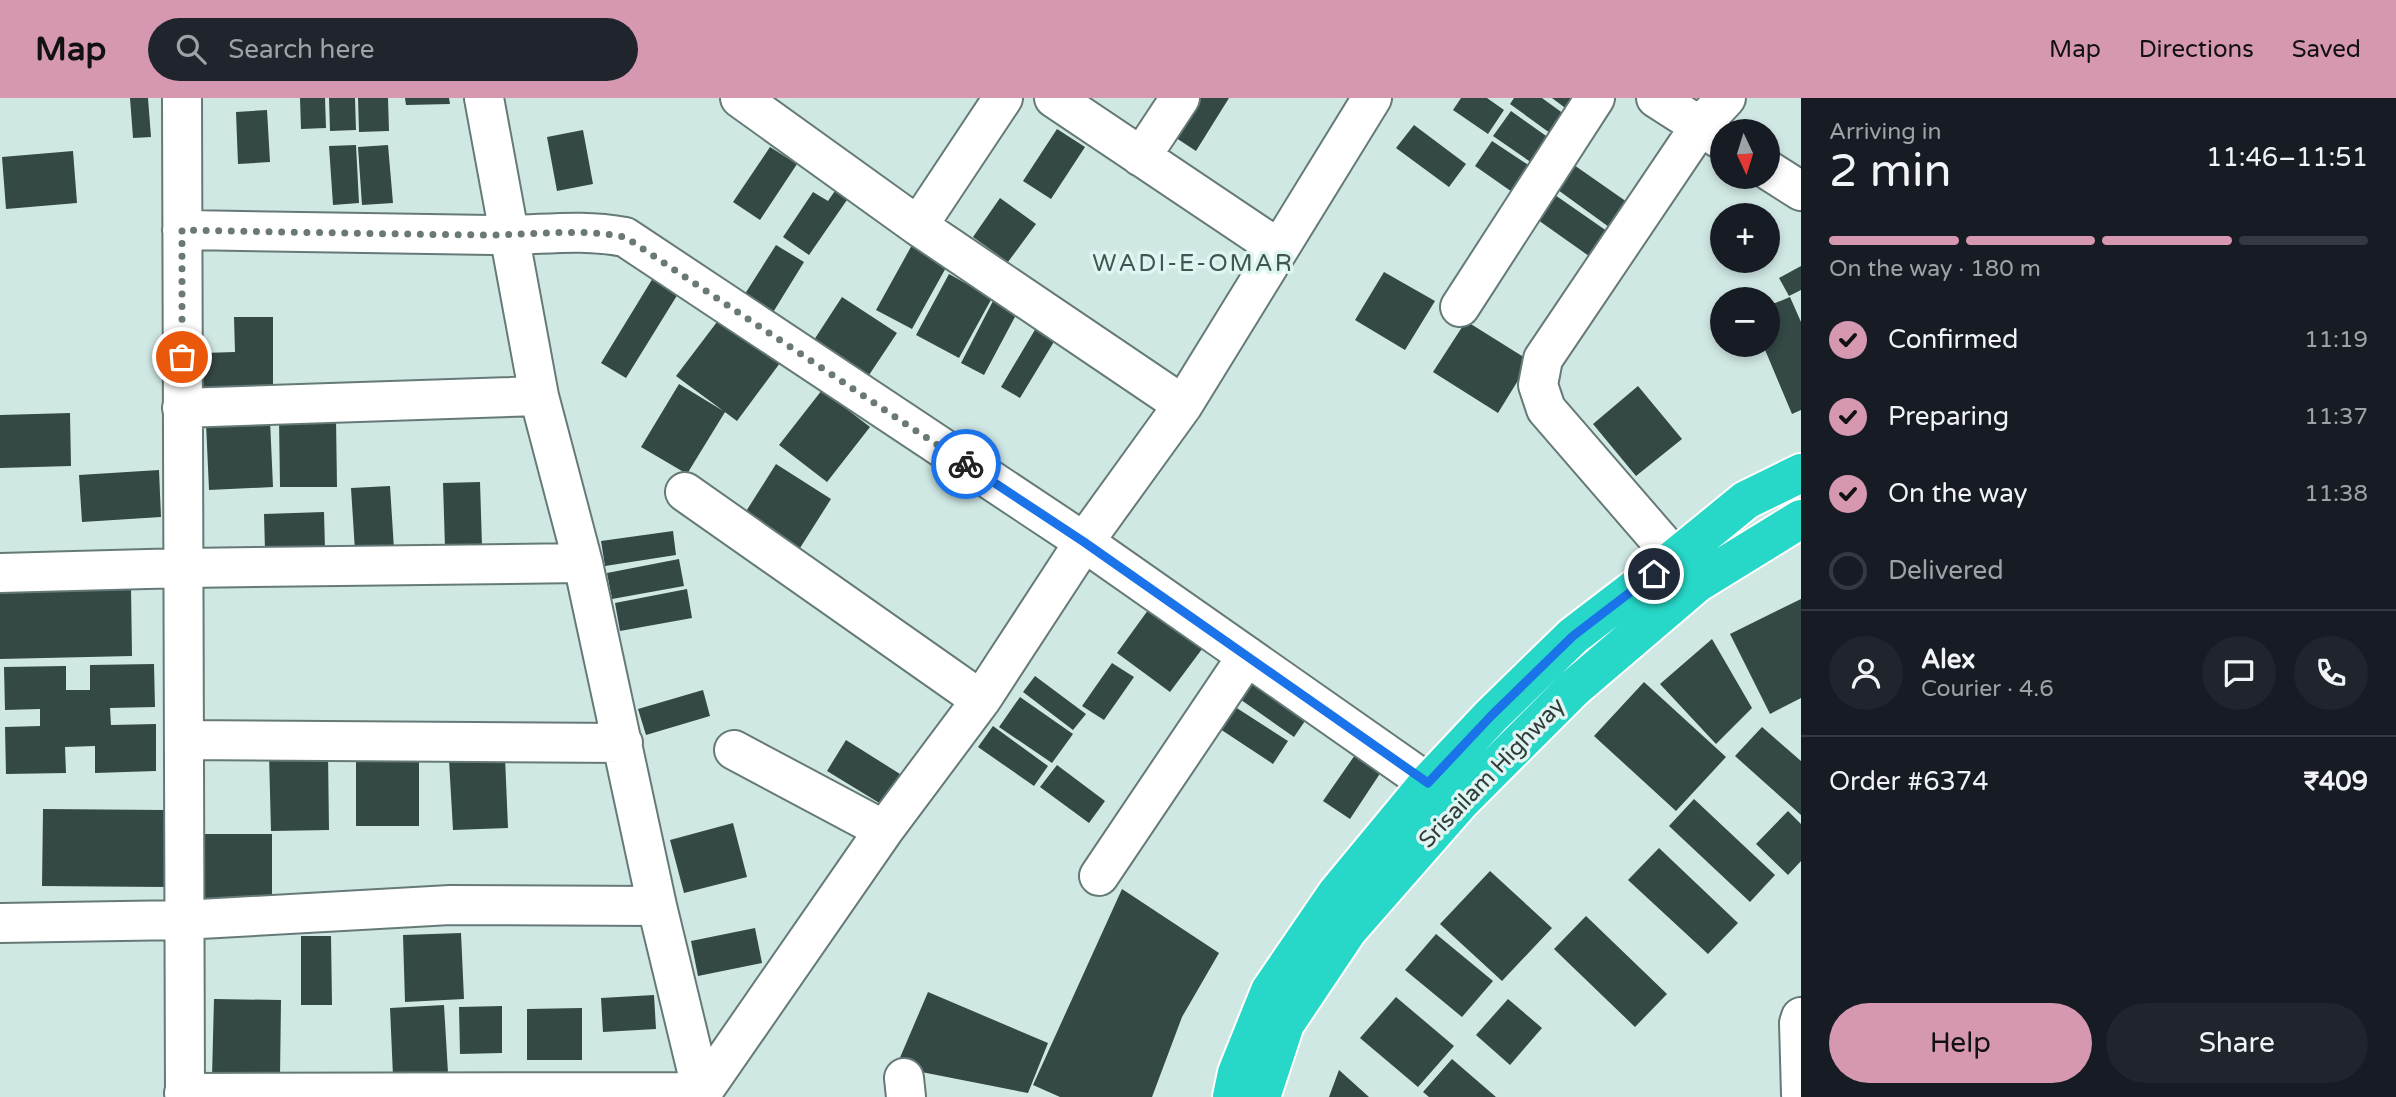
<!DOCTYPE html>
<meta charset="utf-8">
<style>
body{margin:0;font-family:"Varela Round",sans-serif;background:#20242c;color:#f1f3f6;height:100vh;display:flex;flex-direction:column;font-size:26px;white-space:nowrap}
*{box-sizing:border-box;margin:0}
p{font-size:23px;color:#9ea1a6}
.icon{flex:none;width:38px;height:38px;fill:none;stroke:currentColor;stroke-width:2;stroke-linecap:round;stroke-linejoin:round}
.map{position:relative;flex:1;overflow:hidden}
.side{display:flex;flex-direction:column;background:#171b24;width:595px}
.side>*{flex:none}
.needle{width:46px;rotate:176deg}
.buttons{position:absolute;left:1710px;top:21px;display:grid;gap:14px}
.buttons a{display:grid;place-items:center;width:70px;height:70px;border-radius:50%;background:#171b24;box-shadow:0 4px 10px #0003;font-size:35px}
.pin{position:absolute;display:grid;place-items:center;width:60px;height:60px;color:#fff;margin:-30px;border:4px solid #fff;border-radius:50%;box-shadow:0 2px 7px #0007}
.courier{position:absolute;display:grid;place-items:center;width:70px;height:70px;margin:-35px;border:5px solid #1a73e8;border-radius:50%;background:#fff;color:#222;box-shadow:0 2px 9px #0007}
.overview em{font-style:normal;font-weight:600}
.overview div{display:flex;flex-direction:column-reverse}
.overview{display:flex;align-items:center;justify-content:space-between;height:119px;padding:0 28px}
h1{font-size:46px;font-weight:600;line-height:52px}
.bar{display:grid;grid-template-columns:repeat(4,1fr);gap:10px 7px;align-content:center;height:84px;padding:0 28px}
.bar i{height:9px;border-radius:5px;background:#363941}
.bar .on{background:#d698b0}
.bar p{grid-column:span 4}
.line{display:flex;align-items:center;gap:18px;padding:0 28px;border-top:2px solid #363941}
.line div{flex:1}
.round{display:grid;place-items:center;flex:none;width:74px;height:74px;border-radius:37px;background:#20242c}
ol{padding:0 28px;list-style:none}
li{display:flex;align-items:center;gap:21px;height:77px}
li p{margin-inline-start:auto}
li .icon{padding:7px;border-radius:50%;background:#d698b0;color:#111;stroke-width:4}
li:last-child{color:#9ea1a6}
li i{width:38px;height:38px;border:4px solid #363941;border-radius:50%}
.primary-button{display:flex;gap:14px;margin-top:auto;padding:14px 28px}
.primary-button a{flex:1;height:80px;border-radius:42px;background:#d698b0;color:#111;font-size:28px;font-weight:600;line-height:80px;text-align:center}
.primary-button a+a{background:#20242c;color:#f1f3f6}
header{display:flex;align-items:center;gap:42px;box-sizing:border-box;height:98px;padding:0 35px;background:#d698b0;color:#111}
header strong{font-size:33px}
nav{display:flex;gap:38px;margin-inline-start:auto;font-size:24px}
.search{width:490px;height:63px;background:#20242c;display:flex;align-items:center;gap:18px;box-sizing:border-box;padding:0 24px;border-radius:38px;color:#9ea1a6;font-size:26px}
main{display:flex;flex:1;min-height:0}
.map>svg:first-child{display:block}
.building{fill:#344845}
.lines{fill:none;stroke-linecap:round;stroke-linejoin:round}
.minor-casing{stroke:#657a77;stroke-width:42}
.highway-casing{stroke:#fff;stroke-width:42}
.minor{stroke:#fff;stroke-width:38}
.highway{stroke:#27d7c7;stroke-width:38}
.done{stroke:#6a7876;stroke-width:7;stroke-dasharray:0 12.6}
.route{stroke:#1a73e8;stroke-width:9}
.labels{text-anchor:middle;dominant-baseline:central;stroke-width:7;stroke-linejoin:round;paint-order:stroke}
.street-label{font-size:23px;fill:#333c3a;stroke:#def5f2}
.neighbourhood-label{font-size:24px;letter-spacing:2px;fill:#415653;stroke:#def5f2}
</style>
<header>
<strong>Map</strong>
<div class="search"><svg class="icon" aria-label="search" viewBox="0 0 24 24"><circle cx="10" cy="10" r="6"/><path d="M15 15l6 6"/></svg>Search here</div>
<nav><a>Map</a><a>Directions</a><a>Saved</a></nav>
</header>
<main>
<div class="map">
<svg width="1801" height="999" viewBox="0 0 1801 999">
<rect width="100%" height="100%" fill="#d0e8e4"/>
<path class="building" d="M 130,0 L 148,0 L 151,39 L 133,40 Z
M 300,0 L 325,0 L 326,30 L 301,31 Z
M 329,0 L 355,0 L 356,32 L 330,33 Z
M 358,0 L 388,0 L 389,33 L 359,34 Z
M 405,0 L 449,0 L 450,6 L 406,7 Z
M 1188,0 L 1229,0 L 1196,53 L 1167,34 Z
M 1461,0 L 1487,0 L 1504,12 L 1488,36 L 1453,12 Z
M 1514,0 L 1542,0 L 1564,16 L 1550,35 L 1510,6 Z
M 1552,0 L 1583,0 L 1572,15 Z
M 267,12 L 270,64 L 238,66 L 236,14 Z
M 1511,13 L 1549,40 L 1532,65 L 1493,38 Z
M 1414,27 L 1466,66 L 1449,89 L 1396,50 Z
M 1057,31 L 1085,49 L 1051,101 L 1023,83 Z
M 583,32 L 593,86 L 557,93 L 547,39 Z
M 1492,43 L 1533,70 L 1515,96 L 1475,68 Z
M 356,47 L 359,105 L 333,107 L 329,48 Z
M 388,47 L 393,105 L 362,107 L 358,49 Z
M 770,49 L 797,66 L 760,122 L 733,104 Z
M 73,53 L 77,105 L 6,111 L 2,59 Z
M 1564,60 L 1627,104 L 1609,129 L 1547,84 Z
M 837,90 L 849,99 L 809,157 L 783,139 L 813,94 L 828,103 Z
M 1555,97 L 1614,138 L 1596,163 L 1538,122 Z
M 1000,100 L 1036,126 L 1008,164 L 973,139 Z
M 776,147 L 804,164 L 772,216 L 743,199 Z
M 912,147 L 948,166 L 912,231 L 876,212 Z
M 1801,168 L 1801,192 L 1789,198 L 1779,180 Z
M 1384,174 L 1435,203 L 1405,252 L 1355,222 Z
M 656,175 L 681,191 L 626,280 L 601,265 Z
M 949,176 L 992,200 L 959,260 L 916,237 Z
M 842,199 L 897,235 L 867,280 L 812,245 Z
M 1790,199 L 1801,224 L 1801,312 L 1792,316 L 1763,247 L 1768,247 L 1768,208 Z
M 993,203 L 1017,215 L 984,277 L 961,265 Z
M 234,219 L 273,219 L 273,290 L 203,290 L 203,255 L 235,254 Z
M 720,220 L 780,265 L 737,323 L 676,278 Z
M 1466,223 L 1530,263 L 1498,315 L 1433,274 Z
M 1036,230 L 1055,242 L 1020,300 L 1001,289 Z
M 679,286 L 725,314 L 687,376 L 641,349 Z
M 1638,288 L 1682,341 L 1636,378 L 1593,326 Z
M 822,292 L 870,329 L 827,384 L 779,347 Z
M 70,315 L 71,368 L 0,370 L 0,317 Z
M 336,320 L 337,389 L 280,389 L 279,321 Z
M 270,322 L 273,389 L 209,392 L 206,325 Z
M 776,366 L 831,401 L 800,450 L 745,415 Z
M 159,372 L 161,419 L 82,424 L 79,377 Z
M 480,384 L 482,448 L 445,450 L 443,385 Z
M 390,388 L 394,451 L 355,453 L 351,390 Z
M 324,414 L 325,451 L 265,453 L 264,416 Z
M 673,433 L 676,457 L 605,468 L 601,443 Z
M 679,461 L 684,488 L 612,501 L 607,475 Z
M 131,490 L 132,558 L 0,561 L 0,493 Z
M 687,491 L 692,520 L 620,533 L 615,505 Z
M 1801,501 L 1801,600 L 1770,616 L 1730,536 Z
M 1151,508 L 1205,547 L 1170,594 L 1117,555 Z
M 1712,541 L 1752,610 L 1716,646 L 1660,586 Z
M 1112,565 L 1134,579 L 1104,622 L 1082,608 Z
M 154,566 L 155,609 L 110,610 L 111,627 L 156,626 L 156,673 L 95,675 L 95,648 L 65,649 L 66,675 L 6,676 L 5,629 L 40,628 L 40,611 L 5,612 L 4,569 L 66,568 L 66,592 L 90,592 L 90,567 Z
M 1035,578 L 1086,616 L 1073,632 L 1023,594 Z
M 1247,579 L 1307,620 L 1294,639 L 1234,597 Z
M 1644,584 L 1726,659 L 1676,713 L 1594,638 Z
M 703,592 L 710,618 L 646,637 L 638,611 Z
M 1020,599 L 1073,636 L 1052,665 L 999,629 Z
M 1229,605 L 1288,643 L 1273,666 L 1214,627 Z
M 993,628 L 1048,668 L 1034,688 L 978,649 Z
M 1762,629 L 1801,663 L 1801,717 L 1735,658 Z
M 846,642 L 900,676 L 881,706 L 827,673 Z
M 328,654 L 329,732 L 271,733 L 269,656 Z
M 1355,657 L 1381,674 L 1350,721 L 1323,703 Z
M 356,658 L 419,658 L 419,728 L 356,728 Z
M 505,659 L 508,730 L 453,732 L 449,662 Z
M 1057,667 L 1105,703 L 1089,725 L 1040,689 Z
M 1694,701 L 1775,777 L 1750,804 L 1669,728 Z
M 43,711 L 165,712 L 164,789 L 42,788 Z
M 1788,713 L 1801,726 L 1801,763 L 1788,777 L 1756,746 Z
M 733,725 L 747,779 L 684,795 L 670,742 Z
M 201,736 L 272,736 L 272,804 L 202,805 Z
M 1659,750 L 1738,825 L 1708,856 L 1628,782 Z
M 1490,773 L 1552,830 L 1502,883 L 1440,826 Z
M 1122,791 L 1219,855 L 1182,919 L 1152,999 L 1060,999 L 1033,987 Z
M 1586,818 L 1667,896 L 1635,929 L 1554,851 Z
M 755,830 L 762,865 L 698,878 L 691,843 Z
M 461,835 L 464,901 L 405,904 L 403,837 Z
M 1436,836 L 1493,883 L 1462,919 L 1405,872 Z
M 301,838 L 331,838 L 332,907 L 301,907 Z
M 928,894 L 1048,945 L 1028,995 L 896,969 Z
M 654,897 L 656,931 L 603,934 L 601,900 Z
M 1396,899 L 1454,948 L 1418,989 L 1360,940 Z
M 214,901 L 281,902 L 280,980 L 212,979 Z
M 1508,901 L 1542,930 L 1510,967 L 1476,937 Z
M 444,907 L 448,975 L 393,978 L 390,910 Z
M 502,908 L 502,955 L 460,956 L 459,909 Z
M 582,910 L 582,962 L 527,962 L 527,911 Z
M 1452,961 L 1496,999 L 1429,999 L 1423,994 Z
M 1339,972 L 1369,999 L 1329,999 Z"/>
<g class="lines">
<g class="minor-casing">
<path id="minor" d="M 182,0 L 185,999
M 740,0 L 918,128 L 1183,307
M 1054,0 L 1279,151
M 1656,0 L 1720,41
M 1141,59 L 1180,0
M 1768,72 L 1801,93
M 918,128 L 1003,0
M 182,132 C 285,134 388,135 492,137 C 540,138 576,130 625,139 L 1084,444 L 1428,685 L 1456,700
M 1460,209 L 1595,0
M 182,310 L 539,298
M 685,394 L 981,602
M 1675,460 L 1546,311 L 1538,287 L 1543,261 L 1700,28 L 1726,0
M 0,475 L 184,470 L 583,465
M 184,642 L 623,645
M 734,652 L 884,732
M 1099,778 L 1247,558
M 0,825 L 182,822 L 450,807 L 657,808
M 1801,919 L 1799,925 L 1801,996
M 904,980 L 906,999
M 184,995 L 702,994 L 657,808 L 583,465 L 539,298 L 484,0
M 699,999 L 884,732 L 981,602 L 1084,444 L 1183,307 L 1372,0"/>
</g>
<g class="highway-casing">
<path id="highway" d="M 1232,999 L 1237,975 L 1270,893 L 1337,795 L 1428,685 L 1491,618 L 1573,538 L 1675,460 L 1746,402 L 1801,375
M 1261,999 L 1285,926 L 1348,832 L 1461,703 L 1574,590 L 1697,485 L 1801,421"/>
</g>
<use href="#minor" class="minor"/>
<use href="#highway" class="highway"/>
</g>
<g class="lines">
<path class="done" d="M 182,259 L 182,132 C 283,134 385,136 487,137 C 534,137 578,130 625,139 L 966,366"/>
<path class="route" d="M 966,366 L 1084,444 L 1428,685 L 1491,618 L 1573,538 L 1654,476"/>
</g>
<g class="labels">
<g class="street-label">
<text transform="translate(1492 675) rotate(-46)">Srisailam Highway</text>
</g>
<g class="neighbourhood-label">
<text x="1193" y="165">WADI-E-OMAR</text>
</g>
</g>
</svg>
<div class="buttons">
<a><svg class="needle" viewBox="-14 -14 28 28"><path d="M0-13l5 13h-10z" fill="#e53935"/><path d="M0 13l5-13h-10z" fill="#9ea1a6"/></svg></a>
<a>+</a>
<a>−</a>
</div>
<div class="pin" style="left:182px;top:259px;background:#ea580c"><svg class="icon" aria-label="bag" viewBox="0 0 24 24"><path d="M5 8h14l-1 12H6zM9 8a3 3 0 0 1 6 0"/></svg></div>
<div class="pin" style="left:1654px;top:476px;background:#1f2937"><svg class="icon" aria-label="home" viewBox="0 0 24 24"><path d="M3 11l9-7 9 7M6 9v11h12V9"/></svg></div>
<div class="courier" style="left:966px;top:366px"><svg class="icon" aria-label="bike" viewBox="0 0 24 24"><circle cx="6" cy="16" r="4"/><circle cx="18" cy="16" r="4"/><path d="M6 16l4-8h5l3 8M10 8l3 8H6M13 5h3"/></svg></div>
</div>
<section class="side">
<div class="overview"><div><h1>2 min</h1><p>Arriving in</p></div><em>11:46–11:51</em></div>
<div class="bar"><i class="on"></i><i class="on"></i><i class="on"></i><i></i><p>On the way · 180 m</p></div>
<ol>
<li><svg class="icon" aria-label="check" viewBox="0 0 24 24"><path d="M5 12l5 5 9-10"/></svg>Confirmed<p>11:19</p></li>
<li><svg class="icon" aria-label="check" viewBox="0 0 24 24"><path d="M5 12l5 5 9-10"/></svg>Preparing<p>11:37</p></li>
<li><svg class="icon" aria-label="check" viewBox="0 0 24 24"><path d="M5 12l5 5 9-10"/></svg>On the way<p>11:38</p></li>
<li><i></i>Delivered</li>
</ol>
<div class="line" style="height:126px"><a class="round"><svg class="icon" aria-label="person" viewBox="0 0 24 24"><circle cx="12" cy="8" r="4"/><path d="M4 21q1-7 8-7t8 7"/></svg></a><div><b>Alex</b><p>Courier · 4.6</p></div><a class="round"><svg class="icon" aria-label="chat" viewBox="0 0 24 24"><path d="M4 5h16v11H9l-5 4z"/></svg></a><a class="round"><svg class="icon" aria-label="phone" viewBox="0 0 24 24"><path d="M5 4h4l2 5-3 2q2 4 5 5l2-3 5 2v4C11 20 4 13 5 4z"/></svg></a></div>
<div class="line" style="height:91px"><div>Order #6374</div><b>₹409</b></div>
<div class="primary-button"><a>Help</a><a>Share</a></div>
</section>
</main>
